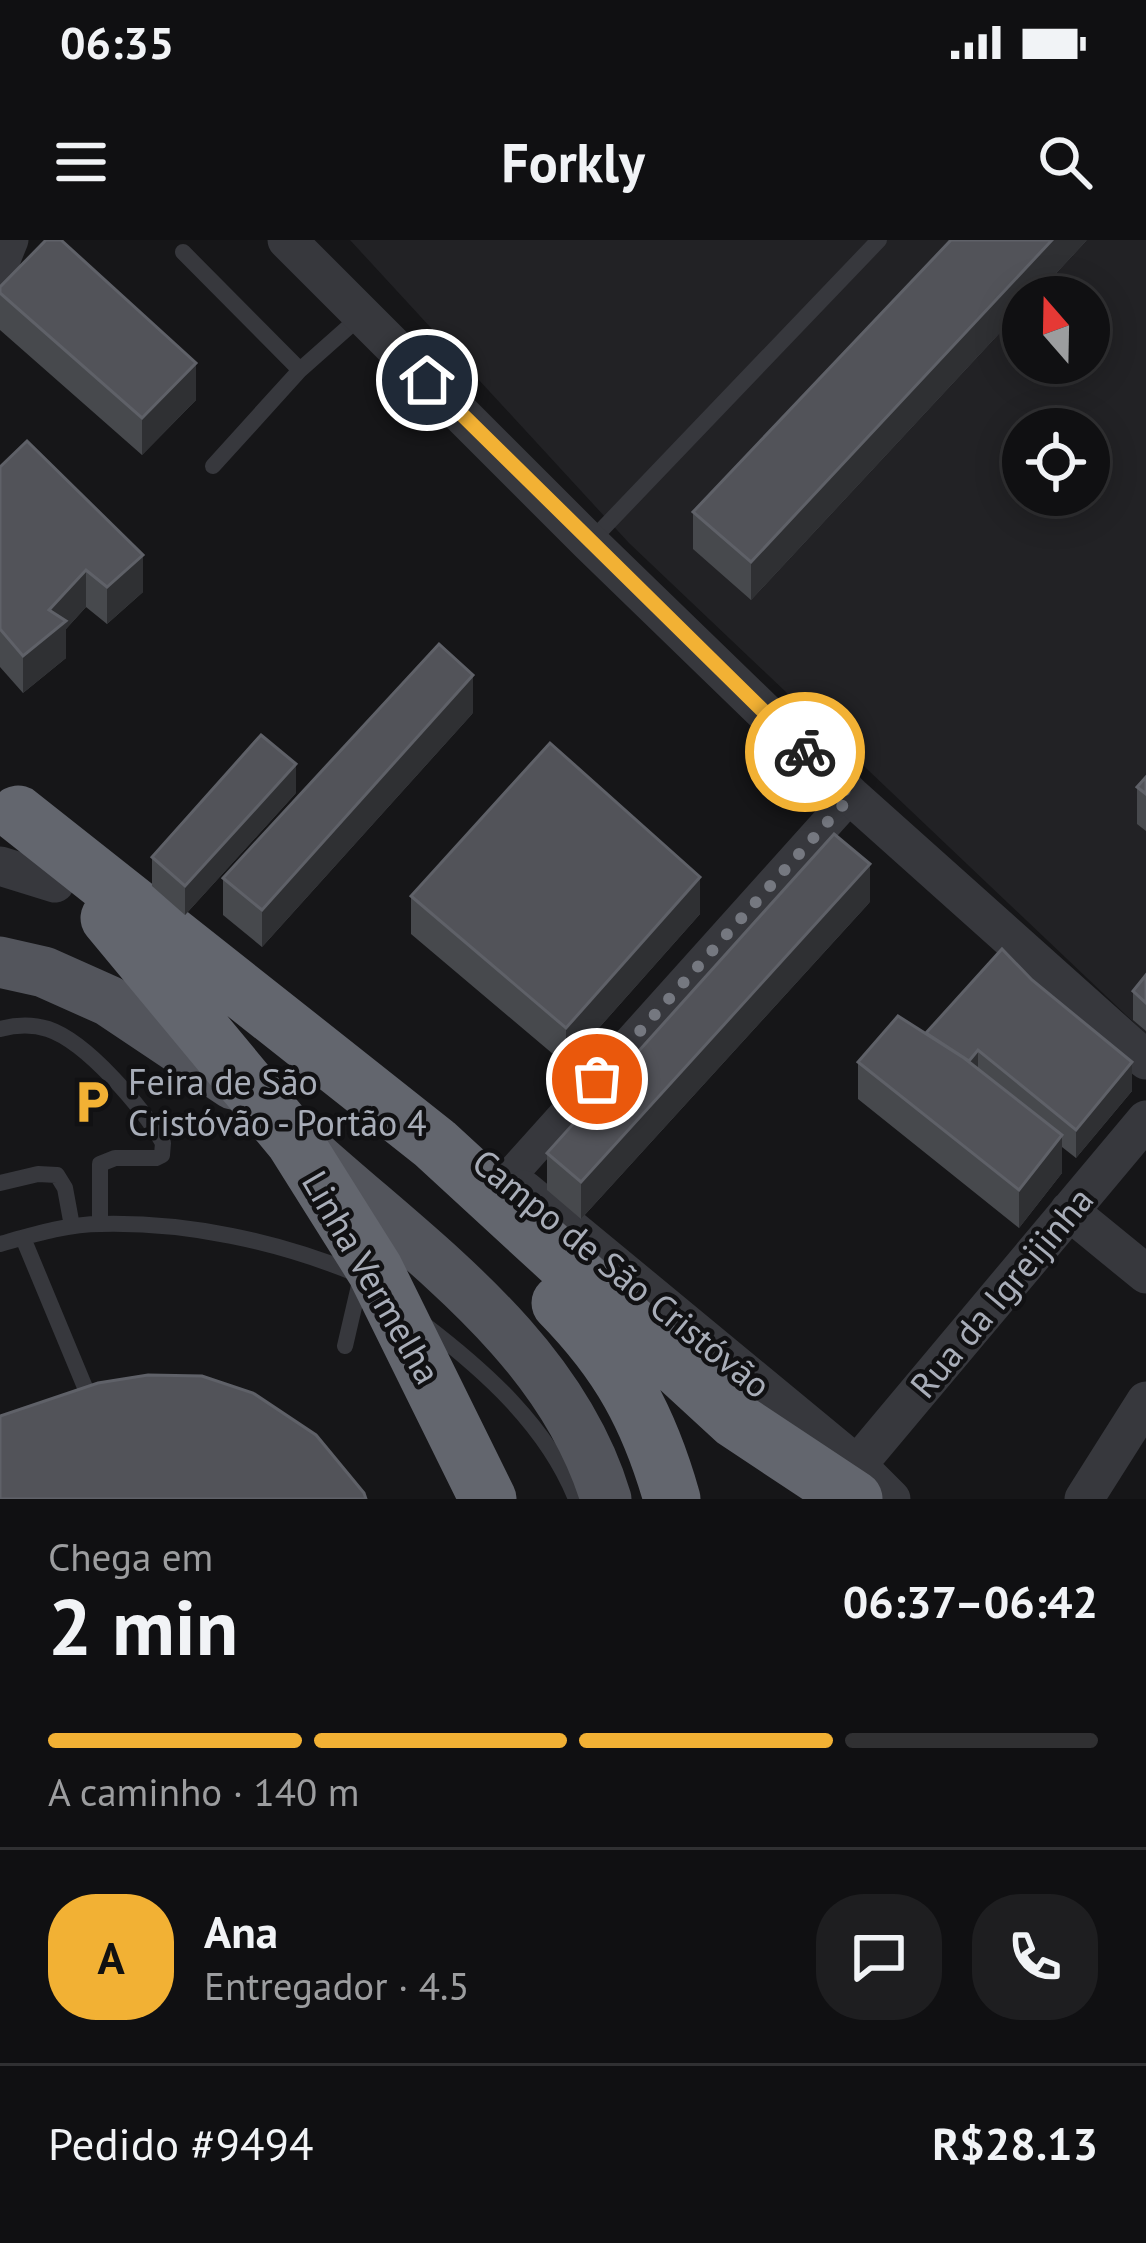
<!DOCTYPE html>
<html lang="pt">
<meta charset="utf-8">
<style>
body{margin:0;font-family:"PT Sans",sans-serif;background:#1e1e20;color:#f1f3f6;height:100vh;display:flex;flex-direction:column;font-size:45px;white-space:nowrap}
*{box-sizing:border-box;margin:0}
p{font-size:39px;color:#9c9d9f}
.icon{flex:none;width:66px;height:66px;fill:none;stroke:currentColor;stroke-width:2;stroke-linecap:round;stroke-linejoin:round}
.map{position:relative;height:1259px;overflow:hidden}
.sheet{display:flex;flex-direction:column;background:#101012;flex:1}
.sheet>*{flex:none}
.needle{width:78px;rotate:340deg}
.tools{position:absolute;left:1002px;top:36px;display:grid;gap:24px}
.tools a{display:grid;place-items:center;width:108px;height:108px;border-radius:50%;background:#101012;box-shadow:0 6px 30px #0003,0 0 0 3px #303032;font-size:60px}
.pin{position:absolute;display:grid;place-items:center;width:102px;height:102px;color:#fff;margin:-51px;border:6px solid #fff;border-radius:50%;box-shadow:0 3px 12px #0007}
.courier{position:absolute;display:grid;place-items:center;width:120px;height:120px;margin:-60px;border:9px solid #f2b134;border-radius:50%;background:#fff;color:#222;box-shadow:0 3px 15px #0007}
.overview em{font-style:normal;font-weight:800}
.overview div{display:flex;flex-direction:column-reverse}
.overview{display:flex;align-items:center;justify-content:space-between;height:204px;padding:0 48px}
h1{font-size:78px;font-weight:800;line-height:90px}
.bar{display:grid;grid-template-columns:repeat(4,1fr);gap:18px 12px;align-content:center;height:144px;padding:0 48px}
.bar i{height:15px;border-radius:9px;background:#303032}
.bar .current{background:#f2b134}
.bar p{grid-column:span 4}
.line{display:flex;align-items:center;gap:30px;padding:0 48px;border-top:3px solid #303032}
.line div{flex:1}
.round{display:grid;place-items:center;flex:none;width:126px;height:126px;border-radius:48px;background:#1e1e20}
.status{display:flex;justify-content:space-between;align-items:center;height:84px;padding:0 60px;background:#101012;direction:ltr}
.status svg{height:33px;fill:currentColor}
header{display:flex;justify-content:space-between;align-items:center;height:156px;padding:0 48px;background:#101012;font-size:54px;font-weight:800}
.map>svg:first-child{display:block}
.built{fill:#222225;fill-rule:evenodd}
.lines{fill:none;stroke-linecap:round;stroke-linejoin:round}
.service{stroke:#37383d;stroke-width:16}
.minor{stroke:#37383d;stroke-width:33}
.tertiary{stroke:#37383d;stroke-width:39}
.primary{stroke:#53555c;stroke-width:51}
.motorway{stroke:#63666e;stroke-width:57}
.wall{fill:#47494d}
.shaded-wall{fill:#2f3033}
.building{fill:#525359;stroke:#5f6168;stroke-width:3}
.done{stroke:#757880;stroke-width:12;stroke-dasharray:0 21.6}
.route{stroke:#f2b134;stroke-width:15}
.labels{text-anchor:middle;dominant-baseline:central;stroke-width:9;stroke-linejoin:round;paint-order:stroke}
.poi-label{font-size:36px;fill:#a8adb8;stroke:#111113;text-anchor:start}
.street-label{font-size:36px;fill:#a8adb8;stroke:#111113}
</style>
<div class="status"><b>06:35</b><svg viewBox="0 0 49 12"><path d="M0 12V9h3v3zM5 12V6h3v6zM10 12V3h3v9zM15 12V0h3v12zM26 1h20v11H26zM47 4h2v5h-2z"/></svg></div>
<header><svg class="icon" aria-label="menu" viewBox="0 0 24 24"><path d="M4 6h16M4 12h16M4 18h16"/></svg>Forkly<svg class="icon" aria-label="search" viewBox="0 0 24 24"><circle cx="10" cy="10" r="6"/><path d="M15 15l6 6"/></svg></header>
<div class="map">
<svg width="1146" height="1259" viewBox="0 0 1146 1259">
<rect width="100%" height="100%" fill="#161618"/>
<path class="built" d="M 350,0 L 1146,0 L 1146,794 L 629,303 ZM 1023,57 L 1089,57 L 1089,123 L 1023,123 ZM 1023,189 L 1089,189 L 1089,255 L 1023,255 Z"/>
<g class="lines">
<path class="service" d="M 183,12 L 300,130
M 213,226 L 300,130 L 362,75
M 590,302 L 879,0
M 0,789 C 15,785 32,784 48,789 C 87,802 143,868 163,903 L 162,915 L 156,918 L 115,918 L 100,924 L 100,983
M 0,943 L 38,934 L 57,935 L 65,948 L 72,986
M 23,998 L 94,1169
M 0,1004 C 32,995 67,984 101,984 C 187,982 277,1001 357,1034
M 425,1085 C 485,1131 547,1186 576,1259
M 345,1106 L 361,1037"/>
<path class="minor" d="M 0,30 L 12,0
M 508,938 L 851,556"/>
<path class="tertiary" d="M 287,0 L 590,303 L 851,556 L 1146,820
M 0,626 L 55,643
M 524,950 L 857,1225 L 891,1259
M 1069,971 L 1146,1034
M 857,1225 L 1146,880
M 1084,1259 L 1146,1161"/>
<path class="primary" d="M 0,722 L 44,732 L 109,761 L 233,844
M 315,917 C 426,1016 561,1110 606,1259"/>
<path class="motorway" d="M 18,574 L 435,904 L 735,1180 L 854,1259
M 109,678 L 294,901 L 375,1030 L 488,1259
M 560,1063 C 619,1123 649,1178 672,1259"/>
</g>
<path class="wall" d="M 1087,0 L 1034,57 L 1023,57 L 1023,68 L 751,360 L 693,309 L 693,272 Z
M 0,47 L 196,160 L 142,215 L 0,90 Z
M 0,227 L 143,352 L 107,384 L 86,367 L 66,389 L 66,418 L 23,453 L 0,427 Z
M 473,473 L 262,707 L 223,675 L 223,638 Z
M 1146,537 L 1146,591 L 1137,584 L 1137,547 Z
M 296,553 L 185,675 L 152,646 L 152,617 Z
M 411,656 L 700,674 L 566,825 L 411,694 Z
M 870,662 L 581,979 L 547,950 L 547,913 Z
M 1146,735 L 1146,791 L 1133,780 L 1133,751 Z
M 926,793 L 1132,851 L 1076,918 L 1062,907 L 1062,933 L 1019,988 L 858,859 L 858,822 Z"/>
<path class="shaded-wall" d="M 1052,0 L 1087,0 L 1034,57 L 1023,57 L 1023,68 L 751,360 L 751,322 Z
M 196,123 L 196,160 L 142,215 L 142,178 Z
M 143,315 L 143,352 L 107,384 L 107,347 Z
M 86,330 L 86,367 L 66,389 L 66,418 L 23,453 L 23,416 L 49,370 Z
M 473,435 L 473,473 L 262,707 L 262,670 Z
M 296,524 L 296,553 L 185,675 L 185,646 Z
M 870,624 L 870,662 L 581,979 L 581,942 Z
M 700,637 L 700,674 L 566,825 L 566,788 Z
M 978,810 L 978,839 L 964,827 Z
M 1132,822 L 1132,851 L 1076,918 L 1076,890 Z
M 1062,895 L 1062,933 L 1019,988 L 1019,950 Z"/>
<path class="building" d="M 46,0 L 61,0 L 196,123 L 142,178 L 0,53 L 0,47 Z
M 951,0 L 1052,0 L 751,322 L 693,272 Z
M 27,201 L 143,315 L 107,347 L 86,330 L 49,370 L 66,381 L 23,416 L 0,389 L 0,227 Z
M 439,404 L 473,435 L 262,670 L 223,638 Z
M 261,495 L 296,524 L 185,646 L 152,617 Z
M 550,503 L 700,637 L 566,788 L 411,656 Z
M 1146,537 L 1146,554 L 1137,547 Z
M 834,594 L 870,624 L 581,942 L 547,913 Z
M 1002,709 L 1032,740 L 1132,822 L 1076,890 L 978,810 L 969,821 L 926,793 Z
M 1146,735 L 1146,763 L 1133,751 Z
M 898,776 L 964,818 L 1062,895 L 1019,950 L 858,822 Z
M 148,1135 L 202,1136 L 253,1153 L 316,1195 L 364,1253 L 366,1259 L 0,1259 L 0,1176 L 98,1143 Z"/>
<g class="lines">
<path class="done" d="M 597,839 L 851,556 L 805,512"/>
<path class="route" d="M 427,140 L 805,512"/>
</g>
<defs>
<g id="parking-bare" transform="scale(3.6)"><path d="M-3.5-5.5H1a3.5 3.5 0 0 1 0 7H-1V5.5H-3.5ZM-1-3.4V-.6H.8a1.4 1.4 0 0 0 0-2.8Z" fill="#f2b134" stroke="#111113" stroke-width="2.5" paint-order="stroke"/></g>
</defs>
<g fill-rule="evenodd">
<use href="#parking-bare" x="92" y="862"/>
</g>
<g class="labels">
<g class="poi-label">
<text x="128" y="841">Feira de São<tspan x="128" dy="41">Cristóvão - Portão 4</tspan></text>
</g>
<g class="street-label">
<text transform="translate(622 1033) rotate(39)">Campo de São Cristóvão</text>
<text transform="translate(372 1037) rotate(60)">Linha Vermelha</text>
<text transform="translate(1001 1052) rotate(-50)">Rua da Igreijinha</text>
</g>
</g>
</svg>
<div class="tools">
<a><svg class="needle" viewBox="-14 -14 28 28"><path d="M0-13l5 13h-10z" fill="#e53935"/><path d="M0 13l5-13h-10z" fill="#9c9d9f"/></svg></a>
<a><svg class="icon" aria-label="locate" viewBox="0 0 24 24"><circle cx="12" cy="12" r="6"/><path d="M12 2v4M12 18v4M2 12h4M18 12h4"/></svg></a>
</div>
<div class="pin" style="left:597px;top:839px;background:#ea580c"><svg class="icon" aria-label="bag" viewBox="0 0 24 24"><path d="M5 8h14l-1 12H6zM9 8a3 3 0 0 1 6 0"/></svg></div>
<div class="pin" style="left:427px;top:140px;background:#1f2937"><svg class="icon" aria-label="home" viewBox="0 0 24 24"><path d="M3 11l9-7 9 7M6 9v11h12V9"/></svg></div>
<div class="courier" style="left:805px;top:512px"><svg class="icon" aria-label="bike" viewBox="0 0 24 24"><circle cx="6" cy="16" r="4"/><circle cx="18" cy="16" r="4"/><path d="M6 16l4-8h5l3 8M10 8l3 8H6M13 5h3"/></svg></div>
</div>
<section class="sheet">
<div class="overview"><div><h1>2 min</h1><p>Chega em</p></div><em>06:37–06:42</em></div>
<div class="bar"><i class="current"></i><i class="current"></i><i class="current"></i><i></i><p>A caminho · 140 m</p></div>
<div class="line" style="height:216px"><b class="round" style="background:#f2b134;color:#111">A</b><div><b>Ana</b><p>Entregador · 4.5</p></div><a class="round"><svg class="icon" aria-label="chat" viewBox="0 0 24 24"><path d="M4 5h16v11H9l-5 4z"/></svg></a><a class="round"><svg class="icon" aria-label="phone" viewBox="0 0 24 24"><path d="M5 4h4l2 5-3 2q2 4 5 5l2-3 5 2v4C11 20 4 13 5 4z"/></svg></a></div>
<div class="line" style="height:156px"><div>Pedido #9494</div><b>R$28.13</b></div>
</section>
